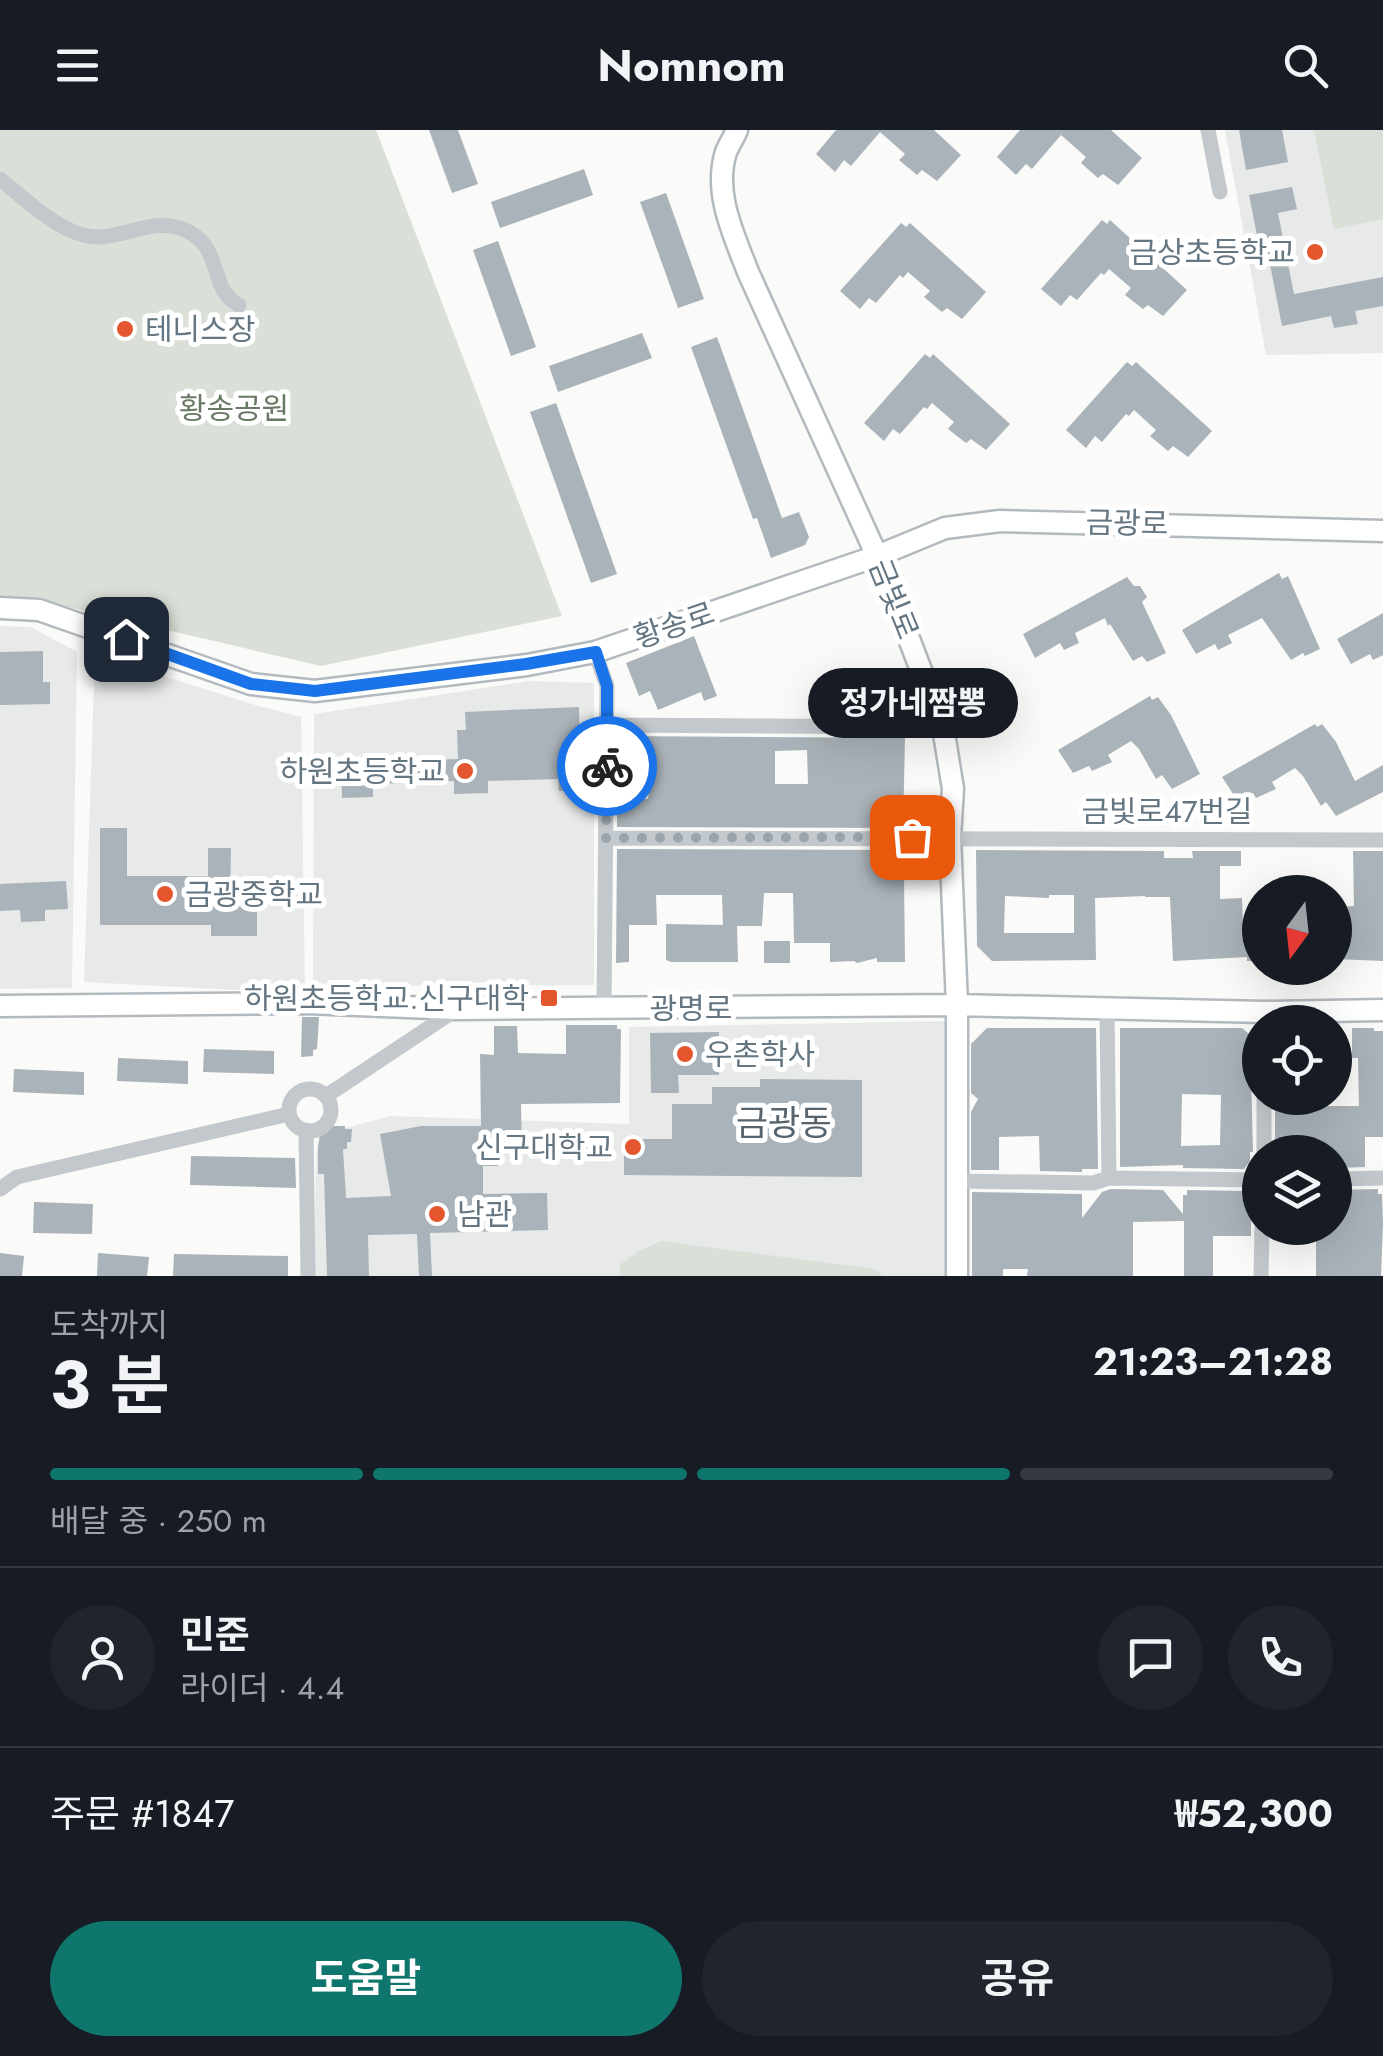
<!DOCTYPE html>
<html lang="ko">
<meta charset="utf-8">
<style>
body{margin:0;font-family:Jost,"Noto Sans KR",sans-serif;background:#20242c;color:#f1f3f6;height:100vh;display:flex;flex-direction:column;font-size:38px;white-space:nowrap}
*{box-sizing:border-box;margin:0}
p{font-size:32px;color:#9ea1a6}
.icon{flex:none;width:55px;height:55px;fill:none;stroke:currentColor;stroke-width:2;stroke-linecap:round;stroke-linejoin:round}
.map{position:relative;height:1146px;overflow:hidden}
.sheet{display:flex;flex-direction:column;background:#171b24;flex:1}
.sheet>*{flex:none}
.needle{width:65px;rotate:195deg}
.tools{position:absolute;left:1242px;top:745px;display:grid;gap:20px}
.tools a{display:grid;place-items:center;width:110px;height:110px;border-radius:50%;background:#171b24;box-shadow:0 10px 40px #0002;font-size:50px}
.pin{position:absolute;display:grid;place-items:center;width:85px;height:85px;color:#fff;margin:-42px;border-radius:20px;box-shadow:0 5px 15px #0006}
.courier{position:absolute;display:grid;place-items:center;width:100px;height:100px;margin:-50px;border:8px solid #1a73e8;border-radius:50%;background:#fff;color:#222;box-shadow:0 2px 12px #0007}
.bubble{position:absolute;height:70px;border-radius:35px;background:#171b24;box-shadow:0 10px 40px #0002;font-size:32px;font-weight:700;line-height:70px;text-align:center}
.summary em{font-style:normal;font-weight:700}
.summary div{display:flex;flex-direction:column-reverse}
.summary{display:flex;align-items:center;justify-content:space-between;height:170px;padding:0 50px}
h1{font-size:65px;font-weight:700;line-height:75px}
.bar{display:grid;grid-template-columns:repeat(4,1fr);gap:15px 10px;align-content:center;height:120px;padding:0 50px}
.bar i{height:12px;border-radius:8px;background:#363941}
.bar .current{background:#0f766e}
.bar p{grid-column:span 4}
.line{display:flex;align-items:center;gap:25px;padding:0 50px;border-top:2px solid #363941}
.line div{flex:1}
.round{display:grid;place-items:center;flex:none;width:105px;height:105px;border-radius:52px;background:#20242c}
.button{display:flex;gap:20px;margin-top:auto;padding:20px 50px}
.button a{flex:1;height:115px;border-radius:60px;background:#0f766e;color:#fff;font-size:40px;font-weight:700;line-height:115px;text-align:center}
.button a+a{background:#20242c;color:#f1f3f6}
header{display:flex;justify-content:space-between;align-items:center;height:130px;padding:0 50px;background:#171b24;font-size:45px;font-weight:700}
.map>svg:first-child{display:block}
.built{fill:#e8e9e9}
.green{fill:#dadfd7}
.building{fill:#aab3b9;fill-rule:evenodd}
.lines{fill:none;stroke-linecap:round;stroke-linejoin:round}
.secondary-casing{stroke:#b3babf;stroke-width:25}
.street{stroke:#c3c8cc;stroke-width:15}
.secondary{stroke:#fff;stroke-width:20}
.done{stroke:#99a4ac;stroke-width:10;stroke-dasharray:0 18}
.route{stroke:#1a73e8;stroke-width:12}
.poi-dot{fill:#e4572e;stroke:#fff;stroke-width:4}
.labels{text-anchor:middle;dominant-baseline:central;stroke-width:10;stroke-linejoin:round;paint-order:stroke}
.poi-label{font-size:30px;fill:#657683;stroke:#fff;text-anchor:end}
.park-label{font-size:30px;fill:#687a64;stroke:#fff}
.street-label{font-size:30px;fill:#657683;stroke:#fff}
.quarter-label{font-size:35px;fill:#57646e;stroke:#fff}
</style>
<header><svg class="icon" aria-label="menu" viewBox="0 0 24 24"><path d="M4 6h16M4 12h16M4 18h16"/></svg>Nomnom<svg class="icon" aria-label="search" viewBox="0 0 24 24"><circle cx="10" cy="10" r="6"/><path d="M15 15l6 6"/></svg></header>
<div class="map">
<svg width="1383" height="1146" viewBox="0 0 1383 1146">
<rect width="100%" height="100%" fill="#fafaf8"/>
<path class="built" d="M 1225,0 L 1383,0 L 1383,223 L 1266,225 Z
M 0,496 L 31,497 L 77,522 L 72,858 L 0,859 Z
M 95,524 L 255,575 L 301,587 L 305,860 L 277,862 L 84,852 Z
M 529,551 L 594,553 L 594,855 L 313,856 L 314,584 Z
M 951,891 L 947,1146 L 314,1146 L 316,1028 L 319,1005 L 391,986 L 629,994 L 629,897 Z"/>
<path class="green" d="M 0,0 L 376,0 L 562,486 L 321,536 L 29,468 L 0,468 Z
M 1314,0 L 1383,0 L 1383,89 L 1334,99 Z
M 661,1111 L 875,1139 L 883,1146 L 619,1146 L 621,1134 L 639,1121 Z"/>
<path class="building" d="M 429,0 L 458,0 L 478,54 L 452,63 Z
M 836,0 L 934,0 L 961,25 L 937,51 L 922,40 L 917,45 L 899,30 L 905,24 L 880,2 L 851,36 L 844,30 L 835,42 L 816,24 Z
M 1020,0 L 1111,0 L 1142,28 L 1118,55 L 1103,44 L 1098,48 L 1081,33 L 1086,27 L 1061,5 L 1032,39 L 1026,34 L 1016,45 L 997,27 Z
M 1239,0 L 1282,0 L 1288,32 L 1246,40 Z
M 584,39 L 593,65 L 500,98 L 491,72 Z
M 1292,57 L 1297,79 L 1278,83 L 1294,164 L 1383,147 L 1383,176 L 1355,181 L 1358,194 L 1334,198 L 1331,186 L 1282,196 L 1265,109 L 1258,110 L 1249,65 Z
M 666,63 L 704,169 L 678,178 L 640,72 Z
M 1102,90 L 1107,94 L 1110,90 L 1187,160 L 1163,186 L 1148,175 L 1143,179 L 1125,165 L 1131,158 L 1109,139 L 1104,145 L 1101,143 L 1077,170 L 1070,165 L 1061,176 L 1041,159 Z
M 901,93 L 906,97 L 910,93 L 986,162 L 962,189 L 947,178 L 942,182 L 924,167 L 930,161 L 908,142 L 903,148 L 900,145 L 876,173 L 869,168 L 860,179 L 840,161 Z
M 498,111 L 536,217 L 511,226 L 473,120 Z
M 642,203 L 652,228 L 558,262 L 549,236 Z
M 717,207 L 782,388 L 799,382 L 809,407 L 805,415 L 771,428 L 757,388 L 753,389 L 691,217 Z
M 925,224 L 930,228 L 933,224 L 1010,294 L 986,320 L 971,309 L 966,313 L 948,299 L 954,292 L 932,273 L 927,279 L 924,277 L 900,304 L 893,299 L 884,311 L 864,293 Z
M 1127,232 L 1132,236 L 1136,232 L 1212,301 L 1188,327 L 1173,316 L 1168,321 L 1150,306 L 1156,300 L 1134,280 L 1129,286 L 1126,284 L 1102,312 L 1095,306 L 1086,318 L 1066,300 Z
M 556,273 L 617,444 L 591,453 L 530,282 Z
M 1279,443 L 1282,449 L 1288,446 L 1320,519 L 1305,526 L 1303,523 L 1291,530 L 1262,488 L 1228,505 L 1232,513 L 1218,520 L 1215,514 L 1196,524 L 1182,500 Z
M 1127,447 L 1134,456 L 1140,456 L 1147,467 L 1142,472 L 1166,523 L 1147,532 L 1142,526 L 1133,531 L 1110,494 L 1108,496 L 1105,488 L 1075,503 L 1079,513 L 1064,520 L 1060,513 L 1035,528 L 1023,504 Z
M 1383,483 L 1383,525 L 1373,530 L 1370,524 L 1351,534 L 1337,509 Z
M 694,506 L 717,566 L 704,571 L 701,562 L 658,580 L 650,561 L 639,566 L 626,533 Z
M 43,521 L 43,552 L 50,552 L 50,574 L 0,575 L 0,522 Z
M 1150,566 L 1152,570 L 1158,567 L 1171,585 L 1200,644 L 1172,659 L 1162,645 L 1156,649 L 1139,619 L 1131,611 L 1108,625 L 1112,632 L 1092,641 L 1089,636 L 1073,643 L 1058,620 Z
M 579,577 L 580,625 L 589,625 L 590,659 L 559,661 L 558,649 L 488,651 L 488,663 L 454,664 L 454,651 L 373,654 L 373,667 L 342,668 L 341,633 L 458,629 L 457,600 L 466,600 L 465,582 Z
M 1315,594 L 1317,597 L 1322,594 L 1336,612 L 1355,651 L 1383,635 L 1383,662 L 1336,686 L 1326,672 L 1321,676 L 1303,646 L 1295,638 L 1272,652 L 1276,659 L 1256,668 L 1253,663 L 1237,670 L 1222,647 Z
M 618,606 L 905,608 L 903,698 L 617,697 L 617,670 L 648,669 L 650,656 L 650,618 L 618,617 ZM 807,620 L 808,654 L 775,654 L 775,621 Z
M 100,698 L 127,698 L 127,746 L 208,746 L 208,718 L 231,718 L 230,776 L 257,777 L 257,806 L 211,806 L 211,795 L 100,795 Z
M 617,719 L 906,720 L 906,746 L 904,746 L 905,832 L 877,832 L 877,828 L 857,833 L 854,831 L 830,832 L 830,813 L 794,813 L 793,763 L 764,763 L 762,796 L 737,796 L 738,832 L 671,832 L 666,830 L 666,794 L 723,795 L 722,765 L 656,765 L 657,795 L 629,795 L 629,832 L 616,833 Z
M 976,720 L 1164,721 L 1164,728 L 1193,728 L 1192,721 L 1241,721 L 1241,736 L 1220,736 L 1220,769 L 1242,768 L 1243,795 L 1260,795 L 1260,831 L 1247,831 L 1247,827 L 1173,831 L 1170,767 L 1145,767 L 1145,766 L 1095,768 L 1096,830 L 992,831 L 977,816 ZM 1049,765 L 1074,765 L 1074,803 L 1004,803 L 1005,766 L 1049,768 Z
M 1353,721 L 1383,721 L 1383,831 L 1335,829 L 1335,777 L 1354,776 Z
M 66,751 L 68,779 L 45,780 L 45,791 L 21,792 L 20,780 L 0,781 L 0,754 Z
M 764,811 L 790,811 L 790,833 L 764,833 Z
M 302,887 L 319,887 L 317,919 L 313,920 L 313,926 L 301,927 Z
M 566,895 L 617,895 L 617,899 L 621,899 L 620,973 L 521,974 L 522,1024 L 497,1024 L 498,1036 L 483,1036 L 483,1064 L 547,1063 L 548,1100 L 430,1103 L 432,1146 L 419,1146 L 417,1104 L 368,1105 L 369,1146 L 327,1146 L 324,1044 L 318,1044 L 318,1017 L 321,1000 L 328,996 L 345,996 L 345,999 L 352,999 L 351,1012 L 347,1012 L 347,1019 L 343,1019 L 346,1068 L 391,1066 L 380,1004 L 421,996 L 481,996 L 480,924 L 494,925 L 494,896 L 517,896 L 518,923 L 566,924 Z
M 987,898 L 1096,898 L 1098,1039 L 1082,1039 L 1082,1042 L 1040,1041 L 1039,1006 L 999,1007 L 999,1040 L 971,1040 L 971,982 L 978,969 L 971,963 L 971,914 Z
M 1120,898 L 1242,898 L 1250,905 L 1253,1022 L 1250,1022 L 1250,1031 L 1244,1039 L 1183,1038 L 1183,1035 L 1120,1037 ZM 1182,964 L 1221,965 L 1220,1015 L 1181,1016 Z
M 1352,898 L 1374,898 L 1374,901 L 1383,901 L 1383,1007 L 1365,1007 L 1365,1037 L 1335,1038 L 1335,1022 L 1275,1022 L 1275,976 L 1359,976 L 1358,928 L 1352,928 Z
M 719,902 L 719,945 L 678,945 L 679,963 L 651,963 L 650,903 Z
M 204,919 L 274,921 L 274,944 L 203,942 Z
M 118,928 L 188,931 L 188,954 L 117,951 Z
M 14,939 L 84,942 L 84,965 L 13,962 Z
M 760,949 L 862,950 L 862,1047 L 624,1045 L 624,1009 L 672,1009 L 672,974 L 712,974 L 712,957 L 760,957 Z
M 191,1026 L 295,1028 L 296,1058 L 190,1055 Z
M 1111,1059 L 1163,1060 L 1183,1084 L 1183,1065 L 1187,1065 L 1187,1060 L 1246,1061 L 1251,1068 L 1251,1106 L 1213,1106 L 1213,1146 L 1184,1146 L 1184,1091 L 1133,1092 L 1133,1146 L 1027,1146 L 1028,1139 L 1003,1139 L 1003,1146 L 972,1146 L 972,1062 L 1082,1064 L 1082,1088 L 1102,1062 Z
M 1378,1059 L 1378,1064 L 1382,1064 L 1383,1094 L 1381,1146 L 1316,1146 L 1316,1098 L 1335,1098 L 1335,1060 Z
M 34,1072 L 93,1074 L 92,1104 L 33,1103 Z
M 0,1123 L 24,1126 L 22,1146 L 0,1146 Z
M 98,1123 L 149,1127 L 147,1146 L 97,1146 Z
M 174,1124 L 288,1126 L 288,1146 L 173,1146 Z"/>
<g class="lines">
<g class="secondary-casing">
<path id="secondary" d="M 737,0 C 734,7 729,15 726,22 C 713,63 734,105 748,142 L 877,426 L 943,597 L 953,659 L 950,707 L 957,875 L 957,1146
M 0,478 L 39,480 L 251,554 L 315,561 L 527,535 L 595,522 L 877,426 L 945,398 L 1000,391 L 1383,401
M 0,876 L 307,873 L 457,879 L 957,875 L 1264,882 L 1383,880"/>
</g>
<path class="street" d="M 1208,0 L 1220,62
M 0,49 C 22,67 55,98 83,105 C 118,115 153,82 189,102 C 223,119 209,161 239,175
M 595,522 L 607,556 L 604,878
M 608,595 L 943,597
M 607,708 L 1383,710
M 1107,878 L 1109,1048
M289 980a21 21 0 1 1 42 0a21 21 0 1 1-42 0Z
M 326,966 L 457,879
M 306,1000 L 308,1146
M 1264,1022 L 1264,968
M 1335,1049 L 1383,1048
M 957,1051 L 1093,1053 L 1109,1048 L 1260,1050
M 0,1059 L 17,1047 L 289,984
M 1261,1146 L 1262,1098"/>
<use href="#secondary" class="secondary"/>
</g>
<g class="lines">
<path class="done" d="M 607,636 L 606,708 L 912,707"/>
<path class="route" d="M 126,509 L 251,554 L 315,561 L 526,534 L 596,522 L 607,556 L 607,636"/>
</g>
<g class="poi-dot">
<circle cx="1315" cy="122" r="10"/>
<circle cx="125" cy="199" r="10"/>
<circle cx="465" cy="641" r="10"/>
<circle cx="165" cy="764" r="10"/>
<rect x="539" y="858" width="20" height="20" rx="5"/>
<circle cx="685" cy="924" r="10"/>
<circle cx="633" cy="1017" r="10"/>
<circle cx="437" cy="1084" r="10"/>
</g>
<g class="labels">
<g class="poi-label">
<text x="1295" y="122">금상초등학교</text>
<text x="145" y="199" text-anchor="start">테니스장</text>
<text x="445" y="641">하원초등학교</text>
<text x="185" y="764" text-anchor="start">금광중학교</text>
<text x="529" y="868">하원초등학교.신구대학</text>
<text x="705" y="924" text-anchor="start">우촌학사</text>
<text x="613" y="1017">신구대학교</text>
<text x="457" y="1084" text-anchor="start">남관</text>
</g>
<g class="park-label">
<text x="234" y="278">황송공원</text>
</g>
<g class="street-label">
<text transform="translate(1127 393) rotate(1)">금광로</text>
<text transform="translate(894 469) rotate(68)">금빛로</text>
<text transform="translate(674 495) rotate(-19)">황송로</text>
<text x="1167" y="681">금빛로47번길</text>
<text x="691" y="878">광명로</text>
</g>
<g class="quarter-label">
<text x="784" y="993">금광동</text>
</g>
</g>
</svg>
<div class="tools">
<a><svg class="needle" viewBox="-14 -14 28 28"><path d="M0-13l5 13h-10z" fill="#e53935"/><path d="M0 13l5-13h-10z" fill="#9ea1a6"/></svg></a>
<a><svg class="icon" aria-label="locate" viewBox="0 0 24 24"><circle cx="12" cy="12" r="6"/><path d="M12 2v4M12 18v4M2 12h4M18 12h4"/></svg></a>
<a><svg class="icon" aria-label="layers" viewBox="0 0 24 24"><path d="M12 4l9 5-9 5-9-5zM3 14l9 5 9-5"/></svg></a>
</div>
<div class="pin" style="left:912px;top:707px;background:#ea580c"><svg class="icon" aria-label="bag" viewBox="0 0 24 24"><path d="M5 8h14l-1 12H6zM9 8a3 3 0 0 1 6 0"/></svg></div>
<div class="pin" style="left:126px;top:509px;background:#1f2937"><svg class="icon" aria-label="home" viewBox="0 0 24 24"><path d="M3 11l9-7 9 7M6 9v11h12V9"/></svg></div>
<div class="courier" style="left:607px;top:636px"><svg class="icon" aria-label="bike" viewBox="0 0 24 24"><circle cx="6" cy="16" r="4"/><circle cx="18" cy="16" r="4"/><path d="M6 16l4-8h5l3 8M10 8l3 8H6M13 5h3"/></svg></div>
<div class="bubble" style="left:808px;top:538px;width:210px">정가네짬뽕</div>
</div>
<section class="sheet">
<div class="summary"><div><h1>3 분</h1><p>도착까지</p></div><em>21:23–21:28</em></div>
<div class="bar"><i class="current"></i><i class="current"></i><i class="current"></i><i></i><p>배달 중 · 250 m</p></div>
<div class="line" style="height:180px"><a class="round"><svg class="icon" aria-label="person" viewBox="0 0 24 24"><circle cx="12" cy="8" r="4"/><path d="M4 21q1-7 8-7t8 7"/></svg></a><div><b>민준</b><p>라이더 · 4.4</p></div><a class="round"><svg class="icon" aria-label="chat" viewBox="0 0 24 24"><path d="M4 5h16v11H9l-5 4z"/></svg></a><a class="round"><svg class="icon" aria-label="phone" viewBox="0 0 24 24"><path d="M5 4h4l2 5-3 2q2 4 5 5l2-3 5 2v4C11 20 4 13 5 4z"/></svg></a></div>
<div class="line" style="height:130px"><div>주문 #1847</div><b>₩52,300</b></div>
<div class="button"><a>도움말</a><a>공유</a></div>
</section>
